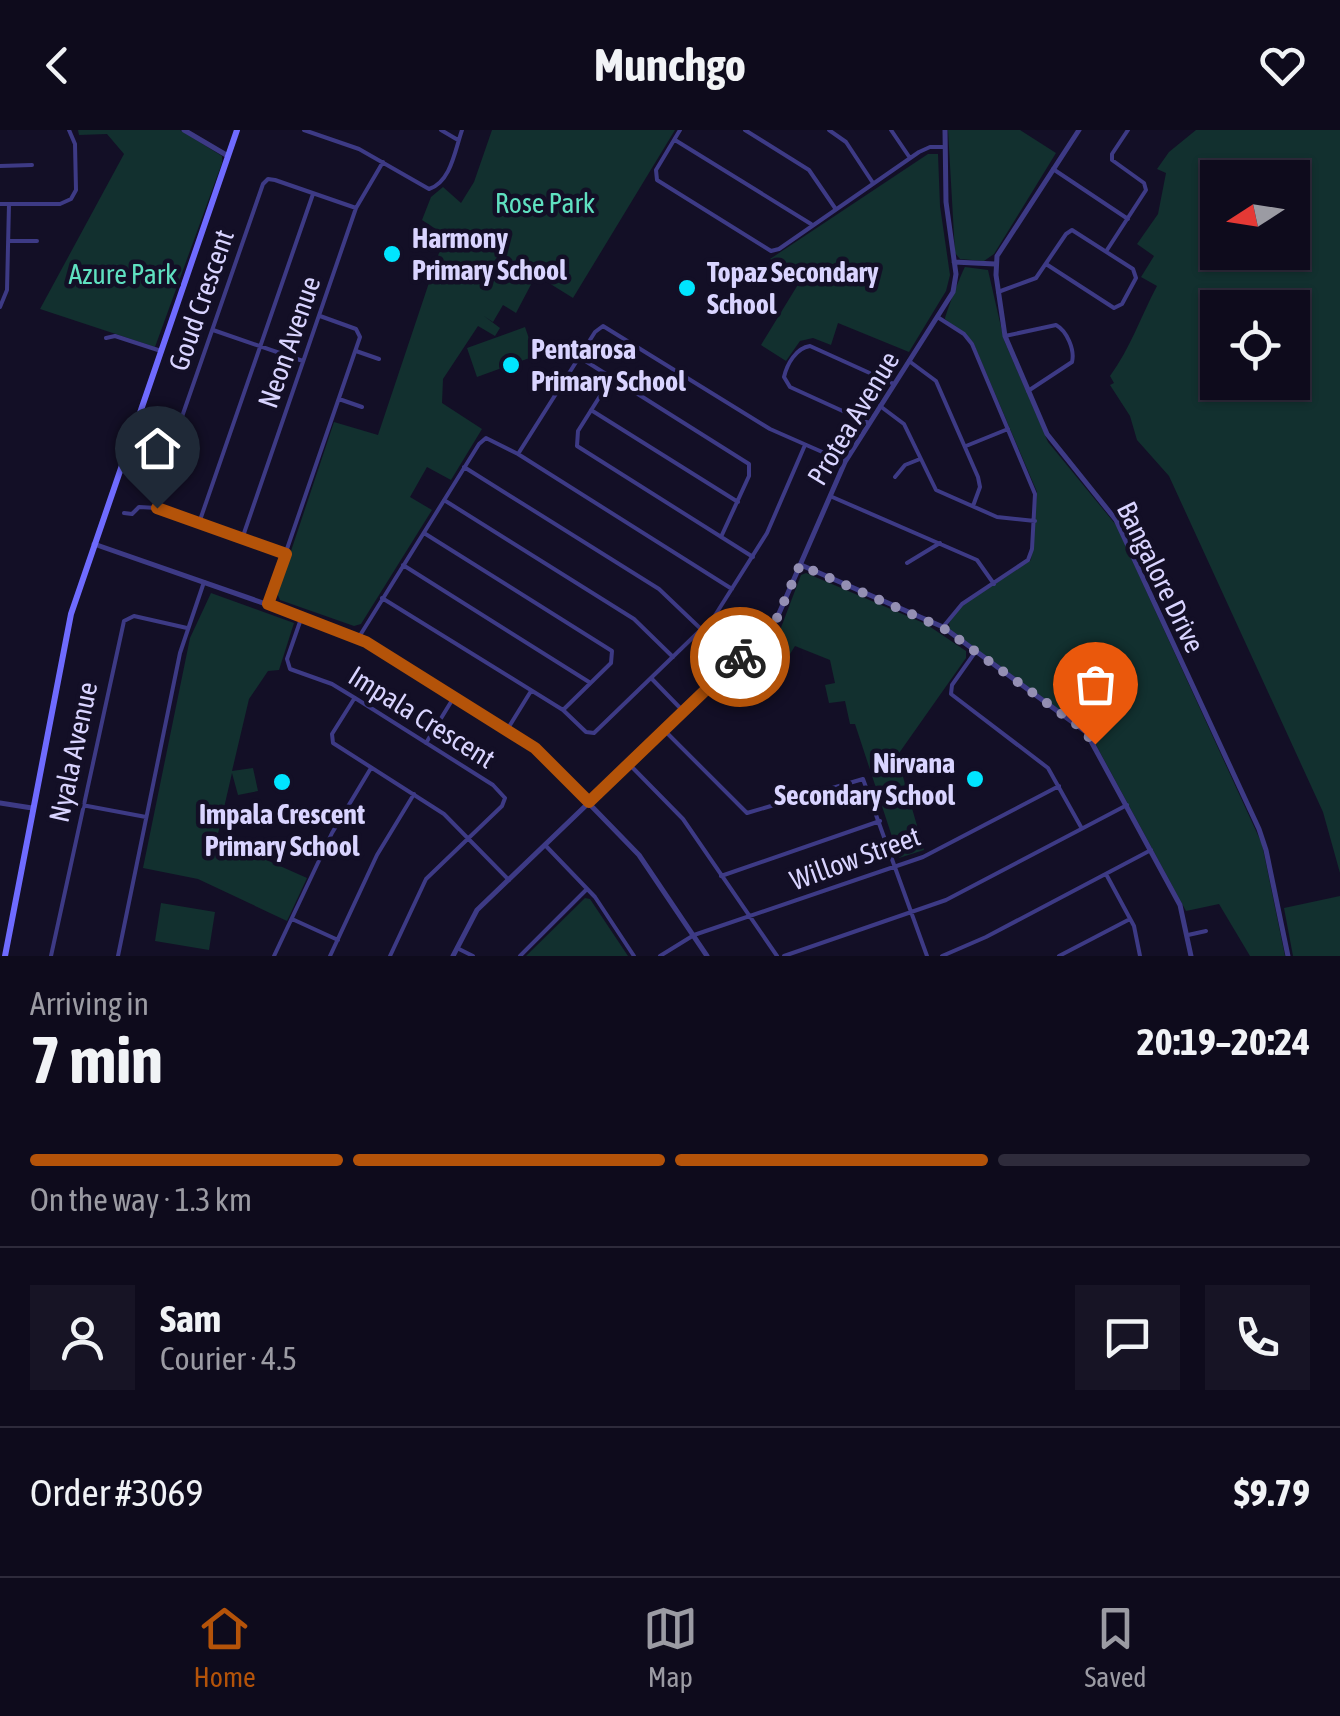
<!DOCTYPE html>
<meta charset="utf-8">
<style>
body{margin:0;font-family:"Asap Condensed",sans-serif;background:#171425;color:#f1f3f6;height:100vh;display:flex;flex-direction:column;font-size:38px;white-space:nowrap}
*{box-sizing:border-box;margin:0}
p{font-size:32px;color:#9b9ba3}
.icon{flex:none;width:55px;height:55px;fill:none;stroke:currentColor;stroke-width:2;stroke-linecap:round;stroke-linejoin:round}
.map{position:relative;height:826px;overflow:hidden}
.sheet{display:flex;flex-direction:column;background:#0e0b1c;flex:1}
.sheet>*{flex:none}
.needle{width:65px;rotate:258deg}
.fabs{position:absolute;left:1200px;top:30px;display:grid;gap:20px}
.fabs a{display:grid;place-items:center;width:110px;height:110px;border-radius:0px;background:#0e0b1c;box-shadow:0 2px 8px #0004,0 0 0 2px #2e2b3b;font-size:50px}
.pin{position:absolute;display:grid;place-items:center;width:85px;height:85px;color:#fff;margin:-102px -42px;border-radius:50% 50% 50% 0;rotate:-45deg;box-shadow:0 0 10px #0007}
.pin .icon{rotate:45deg}
.courier{position:absolute;display:grid;place-items:center;width:100px;height:100px;margin:-50px;border:8px solid #b45309;border-radius:50%;background:#fff;color:#222;box-shadow:0 2px 12px #0007}
.head em{font-style:normal;font-weight:700}
.head div{display:flex;flex-direction:column-reverse}
.head{display:flex;align-items:center;justify-content:space-between;height:170px;padding:0 30px}
h1{font-size:65px;font-weight:700;line-height:75px}
.bar{display:grid;grid-template-columns:repeat(4,1fr);gap:15px 10px;align-content:center;height:120px;padding:0 30px}
.bar i{height:12px;border-radius:8px;background:#2e2b3b}
.bar .current{background:#b45309}
.bar p{grid-column:span 4}
.line{display:flex;align-items:center;gap:25px;padding:0 30px;border-top:2px solid #2e2b3b}
.line div{flex:1}
.round{display:grid;place-items:center;flex:none;width:105px;height:105px;border-radius:0px;background:#171425}
header{display:flex;justify-content:space-between;align-items:center;height:130px;padding:0 30px;background:#0e0b1c;font-size:45px;font-weight:700}
.tabs{display:flex;justify-content:space-around;align-items:center;height:140px;border-top:2px solid #2e2b3b;background:#0e0b1c;font-size:28px;color:#9b9ba3}
.tabs a{display:grid;justify-items:center;gap:5px}
.tabs .current{color:#b45309}
.map>svg:first-child{display:block}
.green{fill:#12302f;fill-rule:evenodd}
.lines{fill:none;stroke-linecap:round;stroke-linejoin:round}
.minor{stroke:#3d3a85;stroke-width:4}
.tertiary{stroke:#3d3a85;stroke-width:5}
.secondary{stroke:#6f6bff;stroke-width:6}
.done{stroke:#948fb3;stroke-width:10;stroke-dasharray:0 18}
.route{stroke:#b45309;stroke-width:12}
.poi-dot{fill:#00e5ff;stroke:#130f26;stroke-width:4}
.labels{text-anchor:middle;dominant-baseline:central;stroke-width:9;stroke-linejoin:round;paint-order:stroke}
.park-label{font-size:28px;fill:#5fe0c0;stroke:#130f26}
.poi-label{font-size:28px;font-weight:bold;fill:#d9d4ff;stroke:#130f26;text-anchor:start}
.street-label{font-size:28px;fill:#d9d4ff;stroke:#130f26}
</style>
<header><svg class="icon" aria-label="back" viewBox="0 0 24 24"><path d="M15 5l-7 7 7 7"/></svg>Munchgo<svg class="icon" aria-label="heart" viewBox="0 0 24 24"><path d="M12 20l-8-8c-3-5 5-10 8-4 3-6 11-1 8 4z"/></svg></header>
<div class="map">
<svg width="1340" height="826" viewBox="0 0 1340 826">
<rect width="100%" height="100%" fill="#130f26"/>
<path class="green" d="M 78,0 L 180,0 L 222,26 L 222,33 L 155,217 L 40,179 L 124,24 L 107,4 L 79,5 Z
M 492,0 L 675,0 L 573,168 L 536,145 L 516,183 L 503,175 L 493,192 L 484,186 L 500,198 L 495,206 L 478,196 L 443,249 L 442,273 L 482,299 L 451,350 L 427,337 L 410,367 L 432,380 L 361,494 L 354,496 L 280,470 L 277,463 L 334,292 L 378,305 L 445,105 L 422,90 L 431,67 L 443,57 L 461,73 L 474,52 Z
M 948,0 L 1020,0 L 1056,23 L 994,124 L 984,131 L 960,129 L 955,123 Z
M 1196,0 L 1340,0 L 1340,743 L 1323,682 L 1169,346 L 1137,310 L 1130,286 L 1110,255 L 1114,253 L 1110,246 C 1130,219 1141,186 1157,156 L 1141,147 L 1154,126 L 1137,114 L 1158,84 L 1166,43 L 1157,39 L 1169,22 ZM 1218,48 L 1292,48 L 1292,122 L 1218,122 ZM 1218,178 L 1292,178 L 1292,252 L 1218,252 Z
M 928,24 L 938,24 L 940,76 L 950,145 L 946,161 L 909,222 L 838,193 L 831,215 L 813,208 L 800,211 L 786,231 L 761,215 L 802,148 L 770,129 Z
M 965,137 L 988,140 L 1004,210 L 1048,312 L 1116,395 L 1262,714 L 1285,826 L 1250,826 L 1219,774 L 1186,781 L 1089,602 L 950,500 L 949,493 L 960,477 L 1031,430 L 1037,362 L 973,212 L 945,189 C 945,185 963,139 965,137 Z
M 525,197 L 535,226 L 477,247 L 467,218 Z
M 806,443 L 926,494 L 966,521 L 966,528 L 897,626 L 924,720 L 899,728 L 855,594 L 850,594 L 845,571 L 829,573 L 825,555 L 835,553 L 830,530 L 795,516 L 790,524 L 767,512 L 777,508 L 801,445 Z
M 211,463 L 294,493 L 279,540 L 268,541 L 249,569 L 232,641 L 253,638 L 258,661 L 238,665 L 232,643 L 217,708 L 307,748 L 287,791 L 198,749 L 143,738 L 190,508 Z
M 1340,766 L 1340,826 L 1293,826 L 1284,778 Z
M 585,768 L 590,769 L 628,826 L 526,826 Z
M 161,773 L 215,782 L 209,820 L 155,811 Z"/>
<g class="lines">
<path class="minor" d="M 304,0 L 359,19 L 429,59 C 451,52 455,20 462,0
M 441,0 L 458,10
M 680,0 L 656,40 L 657,50 L 771,121 L 779,119 L 919,22 L 930,17 L 945,17
M 745,0 L 809,40 L 835,78
M 829,0 L 846,12 L 873,53
M 891,0 L 910,28
M 675,10 L 811,94
M 0,36 L 32,35
M 1053,39 L 1128,89
M 0,74 L 60,74 L 71,69 L 76,60 L 75,14 L 69,0
M 8,111 L 37,111
M 1107,120 L 1146,60 L 1144,53 L 1112,30 L 1112,24 L 1128,0
M 998,162 L 1036,148 L 1066,104 L 1072,100 L 1133,139 L 1136,148 L 1122,174 L 1114,178 L 1046,134
M 0,177 L 7,160 L 9,74
M 939,188 L 964,204 L 972,214 L 1035,364 L 1032,419 L 1028,430 L 962,474 L 943,497
M 213,200 L 303,231
M 1005,206 L 1056,195 C 1067,201 1075,220 1072,232 L 1028,261
M 106,208 L 115,206 L 161,221
M 356,221 L 379,229
M 579,227 L 749,334 L 749,346 L 721,407
M 909,231 L 936,251 L 978,347 L 980,357 L 973,376
M 612,247 L 578,301 L 577,316 L 753,427
M 339,269 L 362,277
M 880,276 L 904,294 L 936,360 L 997,387 L 1035,391
M 591,280 L 738,372
M 869,293 L 790,257 L 784,247 C 787,234 796,218 810,216 L 894,254
M 966,316 L 1008,299
M 518,324 L 595,202 L 603,196 L 770,299 L 845,332
M 464,337 L 659,459 L 702,500
M 895,347 L 905,335 L 920,329
M 830,366 L 977,430 L 994,454
M 444,370 L 634,489 L 673,527
M 124,383 L 132,384 L 139,377 L 157,378
M 199,393 L 313,64
M 424,403 L 612,521 L 611,533 L 563,580
M 242,409 L 356,78 L 383,32
M 286,424 L 160,380 L 153,370 L 263,54 L 268,49 L 275,50 L 356,78
M 907,433 L 940,413
M 403,435 L 589,552
M 382,468 L 563,580 L 586,602 L 594,603 L 714,487 L 767,403 L 805,315
M 268,474 L 360,207 L 356,199 L 320,186
M 302,486 L 287,529 L 290,539 L 332,554 L 355,568 L 493,655 L 505,668 L 502,676 L 426,749 L 390,826
M 359,507 L 479,314 L 486,308 L 518,324 L 732,459
M 976,521 L 952,555 L 951,564 L 1048,638 L 1081,697
M 652,549 L 684,582
M 354,569 L 332,604 L 333,613 L 444,684 L 509,750
M 507,600 L 531,561
M 664,600 L 747,683 L 863,649 L 927,826
M 426,613 L 454,567
M 629,634 L 683,689 L 777,826
M 82,675 L 146,687
M 545,715 L 595,767 L 634,826
M 1106,744 L 1134,796 L 1140,826
M 721,746 L 880,691
M 292,789 L 338,810
M 1188,805 L 1206,801
M 457,818 L 473,826
M 51,826 L 124,491 L 134,486 L 187,498
M 118,826 L 180,523 L 204,452
M 274,826 L 332,703 L 371,638
M 330,826 L 377,725 L 414,664
M 520,826 L 587,759
M 660,826 L 694,805 L 923,727 L 1059,656
M 784,826 L 946,770 L 1127,675
M 942,826 L 986,807 L 1151,720
M 1059,826 L 1130,789"/>
<path class="tertiary" d="M 184,0 L 228,26
M 1079,0 L 997,126 L 996,145 L 1005,206 L 1047,304 L 1116,390 L 1259,699 L 1266,720 L 1288,826
M 954,132 L 995,134
M 94,414 L 352,504 L 535,618 L 639,725 L 707,826
M 801,435 L 943,497 L 1086,602 L 1180,775 L 1191,826
M 0,673 L 32,678
M 453,826 L 477,780 L 748,520 L 777,488 L 845,332 L 953,162 L 956,144 L 946,72 L 945,0"/>
<path class="secondary" d="M 5,826 L 71,484 L 237,0"/>
</g>
<g class="lines">
<path class="done" d="M 740,527 L 777,488 L 800,435 L 943,498 L 1080,597 L 1095,614"/>
<path class="route" d="M 157,378 L 286,424 L 268,474 L 366,512 L 535,618 L 589,672 L 740,527"/>
</g>
<g class="poi-dot">
<circle cx="392" cy="124" r="10"/>
<circle cx="687" cy="158" r="10"/>
<circle cx="511" cy="235" r="10"/>
<circle cx="975" cy="649" r="10"/>
<circle cx="282" cy="652" r="10"/>
</g>
<g class="labels">
<g class="park-label">
<text x="545" y="73">Rose Park</text>
<text x="123" y="144">Azure Park</text>
</g>
<g class="poi-label">
<text x="412" y="108">Harmony<tspan x="412" dy="32">Primary School</tspan></text>
<text x="707" y="142">Topaz Secondary<tspan x="707" dy="32">School</tspan></text>
<text x="531" y="219">Pentarosa<tspan x="531" dy="32">Primary School</tspan></text>
<text x="955" y="633" text-anchor="end">Nirvana<tspan x="955" dy="32">Secondary School</tspan></text>
<text x="282" y="684" text-anchor="middle">Impala Crescent<tspan x="282" dy="32">Primary School</tspan></text>
</g>
<g class="street-label">
<text transform="translate(201 170) rotate(-71)">Goud Crescent</text>
<text transform="translate(289 212) rotate(-71)">Neon Avenue</text>
<text transform="translate(853 288) rotate(-59)">Protea Avenue</text>
<text transform="translate(1161 447) rotate(64)">Bangalore Drive</text>
<text transform="translate(422 587) rotate(32)">Impala Crescent</text>
<text transform="translate(73 622) rotate(-78)">Nyala Avenue</text>
<text transform="translate(855 728) rotate(-20)">Willow Street</text>
</g>
</g>
</svg>
<div class="fabs">
<a><svg class="needle" viewBox="-14 -14 28 28"><path d="M0-13l5 13h-10z" fill="#e53935"/><path d="M0 13l5-13h-10z" fill="#9b9ba3"/></svg></a>
<a><svg class="icon" aria-label="locate" viewBox="0 0 24 24"><circle cx="12" cy="12" r="6"/><path d="M12 2v4M12 18v4M2 12h4M18 12h4"/></svg></a>
</div>
<div class="pin" style="left:1095px;top:614px;background:#ea580c"><svg class="icon" aria-label="bag" viewBox="0 0 24 24"><path d="M5 8h14l-1 12H6zM9 8a3 3 0 0 1 6 0"/></svg></div>
<div class="pin" style="left:157px;top:378px;background:#1f2937"><svg class="icon" aria-label="home" viewBox="0 0 24 24"><path d="M3 11l9-7 9 7M6 9v11h12V9"/></svg></div>
<div class="courier" style="left:740px;top:527px"><svg class="icon" aria-label="bike" viewBox="0 0 24 24"><circle cx="6" cy="16" r="4"/><circle cx="18" cy="16" r="4"/><path d="M6 16l4-8h5l3 8M10 8l3 8H6M13 5h3"/></svg></div>
</div>
<section class="sheet">
<div class="head"><div><h1>7 min</h1><p>Arriving in</p></div><em>20:19–20:24</em></div>
<div class="bar"><i class="current"></i><i class="current"></i><i class="current"></i><i></i><p>On the way · 1.3 km</p></div>
<div class="line" style="height:180px"><a class="round"><svg class="icon" aria-label="person" viewBox="0 0 24 24"><circle cx="12" cy="8" r="4"/><path d="M4 21q1-7 8-7t8 7"/></svg></a><div><b>Sam</b><p>Courier · 4.5</p></div><a class="round"><svg class="icon" aria-label="chat" viewBox="0 0 24 24"><path d="M4 5h16v11H9l-5 4z"/></svg></a><a class="round"><svg class="icon" aria-label="phone" viewBox="0 0 24 24"><path d="M5 4h4l2 5-3 2q2 4 5 5l2-3 5 2v4C11 20 4 13 5 4z"/></svg></a></div>
<div class="line" style="height:130px"><div>Order #3069</div><b>$9.79</b></div>
</section>
<nav class="tabs">
<a class="current"><svg class="icon" aria-label="home" viewBox="0 0 24 24"><path d="M3 11l9-7 9 7M6 9v11h12V9"/></svg>Home</a>
<a><svg class="icon" aria-label="map" viewBox="0 0 24 24"><path d="M3 6l6-2 6 2 6-2v14l-6 2-6-2-6 2zM9 4v14M15 6v14"/></svg>Map</a>
<a><svg class="icon" aria-label="saved" viewBox="0 0 24 24"><path d="M7 4h10v16l-5-4-5 4z"/></svg>Saved</a>
</nav>
